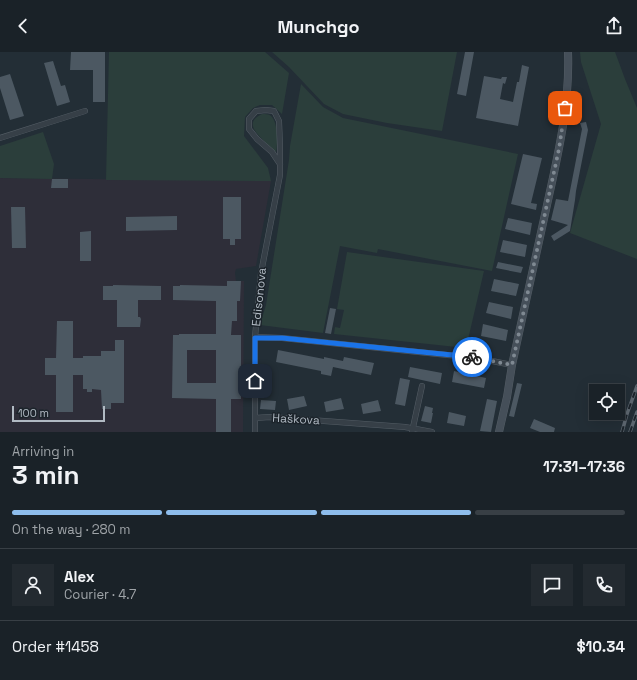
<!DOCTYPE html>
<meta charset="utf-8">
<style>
body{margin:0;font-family:"Space Grotesk",sans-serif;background:#232a30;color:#f1f3f6;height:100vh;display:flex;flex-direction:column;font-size:15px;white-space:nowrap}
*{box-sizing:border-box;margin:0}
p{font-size:13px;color:#9fa4a8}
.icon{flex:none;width:22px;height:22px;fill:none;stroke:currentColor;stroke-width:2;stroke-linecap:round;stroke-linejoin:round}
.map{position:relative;height:380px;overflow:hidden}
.side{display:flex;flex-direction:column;background:#1a2228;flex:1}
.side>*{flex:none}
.buttons{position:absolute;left:589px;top:332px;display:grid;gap:8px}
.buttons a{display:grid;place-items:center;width:36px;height:36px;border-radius:0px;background:#1a2228;box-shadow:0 4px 16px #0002,0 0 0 1px #383f45;font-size:20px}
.scale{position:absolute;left:12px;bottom:10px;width:93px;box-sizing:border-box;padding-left:4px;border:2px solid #b1bac3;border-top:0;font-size:11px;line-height:14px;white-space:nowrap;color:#b1bac3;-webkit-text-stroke:3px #1c242b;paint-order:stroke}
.pin{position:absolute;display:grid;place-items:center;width:34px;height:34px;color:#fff;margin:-17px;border-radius:8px;box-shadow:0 2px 6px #0006}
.courier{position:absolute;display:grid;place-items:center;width:40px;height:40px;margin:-20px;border:3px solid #1a73e8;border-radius:50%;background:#fff;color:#222;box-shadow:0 1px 5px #0007}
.head em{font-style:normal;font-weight:600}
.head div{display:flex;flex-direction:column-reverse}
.head{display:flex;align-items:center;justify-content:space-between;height:68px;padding:0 12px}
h1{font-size:26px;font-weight:600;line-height:30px}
.bar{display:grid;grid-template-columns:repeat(4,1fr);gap:6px 4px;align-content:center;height:48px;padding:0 12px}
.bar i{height:5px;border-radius:3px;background:#383f45}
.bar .on{background:#8ebdec}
.bar p{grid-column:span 4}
.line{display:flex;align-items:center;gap:10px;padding:0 12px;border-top:1px solid #383f45}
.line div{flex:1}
.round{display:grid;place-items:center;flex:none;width:42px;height:42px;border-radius:0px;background:#232a30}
header{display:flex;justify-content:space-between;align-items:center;height:52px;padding:0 12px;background:#1a2228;font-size:18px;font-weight:600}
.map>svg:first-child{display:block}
.medical{fill:#2e2e39}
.green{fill:#2b3e3b}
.building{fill:#4c5862;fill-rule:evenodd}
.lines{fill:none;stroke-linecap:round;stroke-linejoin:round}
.street-casing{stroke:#545d65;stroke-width:6}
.secondary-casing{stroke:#545d65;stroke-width:8}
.street{stroke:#363f47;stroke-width:5}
.secondary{stroke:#454f59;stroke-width:7}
.rail-casing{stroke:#5d6770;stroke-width:3.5}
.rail{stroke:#1c242b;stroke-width:2;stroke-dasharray:6;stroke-linecap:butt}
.done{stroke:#7f8992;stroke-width:4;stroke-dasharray:0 7.2}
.route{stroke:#1a73e8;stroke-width:5}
.labels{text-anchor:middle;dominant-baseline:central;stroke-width:3;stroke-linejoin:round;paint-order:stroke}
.street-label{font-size:12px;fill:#b1bac3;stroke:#1c242b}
</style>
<header><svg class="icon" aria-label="back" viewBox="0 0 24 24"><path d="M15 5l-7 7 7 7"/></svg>Munchgo<svg class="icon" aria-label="share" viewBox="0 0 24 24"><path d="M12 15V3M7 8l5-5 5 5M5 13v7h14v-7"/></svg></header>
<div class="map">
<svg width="637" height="380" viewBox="0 0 637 380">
<rect width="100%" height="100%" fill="#232e36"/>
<path class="medical" d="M 0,126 L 271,129 L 256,214 L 236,217 L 235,221 L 236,229 L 244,229 L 243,380 L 0,380 Z"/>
<path class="green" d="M 109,0 L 265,0 L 289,21 L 282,62 L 272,53 L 260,53 L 253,56 L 245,65 L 244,84 L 268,116 L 271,129 L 106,128 Z
M 272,0 L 457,0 L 442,79 L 387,71 L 343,62 L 324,52 L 289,15 Z
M 580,0 L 615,0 L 625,27 L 637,56 L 637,207 L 570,181 L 601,72 L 581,10 Z
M 301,32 L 323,55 L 343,66 L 518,102 L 492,219 L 378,197 L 377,201 L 340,194 L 323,281 L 260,273 L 266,253 L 289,108 L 290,94 Z
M 262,62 C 265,62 269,62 271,64 C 278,70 278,92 276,100 C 272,97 268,93 264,89 C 255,80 245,70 262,62 Z
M 43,80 L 54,112 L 52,127 L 0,126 L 0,94 Z
M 347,200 L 484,219 L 466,296 L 334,282 L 335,275 L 340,276 L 344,258 L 337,257 Z"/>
<path class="building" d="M 71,0 L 105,0 L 105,50 L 93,50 L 93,18 L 70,18 Z
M 465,0 L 474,0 L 466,44 L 457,42 Z
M 53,9 L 61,34 L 65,33 L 70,50 L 57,54 L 44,11 Z
M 522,13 L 529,15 L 518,74 L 476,66 L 484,24 L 501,27 L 502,25 L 507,25 L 505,32 L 503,31 L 500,47 L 513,50 L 517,30 L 519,30 Z
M 10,22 L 24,64 L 10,68 L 0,36 L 0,25 Z
M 586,70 L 588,78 L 576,139 L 575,148 L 570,179 L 554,189 L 551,184 L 568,173 L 551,168 L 556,147 L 568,149 L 582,77 L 580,71 Z
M 523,102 L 542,106 L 531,151 L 537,152 L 536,158 L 511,152 Z
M 52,127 L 68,127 L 68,136 L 51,136 Z
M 223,145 L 241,145 L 241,187 L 235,187 L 235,193 L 230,193 L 230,187 L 223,187 Z
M 11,155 L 25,155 L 26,196 L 12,196 Z
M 177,164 L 177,178 L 126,179 L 126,165 Z
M 508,166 L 532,171 L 530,183 L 505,177 Z
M 91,179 L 91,209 L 80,209 L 80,180 Z
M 503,188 L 527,193 L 525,205 L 500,200 Z
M 498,210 L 523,215 L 521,221 L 496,216 Z
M 494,227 L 519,232 L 516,244 L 491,239 Z
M 227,229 L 241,229 L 240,249 L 237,249 L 237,269 L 232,269 L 231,283 L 241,283 L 241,347 L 231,347 L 231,380 L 216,380 L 216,347 L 172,346 L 173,283 L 179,283 L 179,282 L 216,282 L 216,249 L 173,248 L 173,234 L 180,234 L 180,233 L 227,234 ZM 187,298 L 216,298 L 216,331 L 187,331 Z
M 113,233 L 161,234 L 161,248 L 138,248 L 138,265 L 140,265 L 141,267 L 140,275 L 117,275 L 117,248 L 103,248 L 103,234 L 113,234 Z
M 489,250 L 513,255 L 511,267 L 486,261 Z
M 330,256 L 336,257 L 331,282 L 325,281 Z
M 57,269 L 73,269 L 73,306 L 83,306 L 83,304 L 101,304 L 101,299 L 115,299 L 115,288 L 124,288 L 124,351 L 111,351 L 111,357 L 102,357 L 101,338 L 92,337 L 92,340 L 87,340 L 87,337 L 83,337 L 83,323 L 73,323 L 73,360 L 56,360 L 56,323 L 45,323 L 45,306 L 56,306 Z
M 483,272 L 508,278 L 506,289 L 481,284 Z
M 278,298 L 324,307 L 324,305 L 343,309 L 344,305 L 374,311 L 371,323 L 333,315 L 331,324 L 321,322 L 321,319 L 276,310 Z
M 410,315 L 442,321 L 440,332 L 408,325 Z
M 454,319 L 486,326 L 484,336 L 452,330 Z
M 400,326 L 410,328 L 405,354 L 395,352 Z
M 517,331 L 522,332 L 514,365 L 509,364 Z
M 304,344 L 307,354 L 289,358 L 287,347 Z
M 341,346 L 344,357 L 326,360 L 324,350 Z
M 487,347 L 497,349 L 491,380 L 480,379 Z
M 261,348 L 276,349 L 275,358 L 260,357 Z
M 378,348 L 381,359 L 363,362 L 361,352 Z
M 425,354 L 433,356 L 432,361 L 433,361 L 431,371 L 421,369 Z
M 449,360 L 466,364 L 464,374 L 447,371 Z
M 534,367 L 555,376 L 554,380 L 540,380 L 530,376 Z"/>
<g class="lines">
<g class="street-casing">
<path id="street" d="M 0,86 L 85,59
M 255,285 L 282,286 L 477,306 L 512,313
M 255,366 L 270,365 L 405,375 L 432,380
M 255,380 L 255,285 L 261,221 L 280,123 L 280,94 L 279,69 L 274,59 L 266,58 L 256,59 L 249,67 L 249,77 L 257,87 L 272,100 L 280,112
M 412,380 L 422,334"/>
</g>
<g class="secondary-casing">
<path id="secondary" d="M 499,380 L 507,345 L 512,313 C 524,260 535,206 547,153 C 558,103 570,52 568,0"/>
</g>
<use href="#street" class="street"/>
<use href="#secondary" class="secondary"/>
<g class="rail-casing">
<path id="rail" d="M 622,380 L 627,362 L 637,334
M 630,380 L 637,360"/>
</g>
<use href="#rail" class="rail"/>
</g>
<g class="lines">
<path class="done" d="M 472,305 L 512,313 L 559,97 L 565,56"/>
<path class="route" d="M 255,329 L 255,286 L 282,286 L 472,305"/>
</g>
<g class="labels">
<g class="street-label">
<text transform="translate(259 245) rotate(-84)">Edisonova</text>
<text transform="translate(296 367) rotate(3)">Haškova</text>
</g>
</g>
</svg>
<div class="buttons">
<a><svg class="icon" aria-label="locate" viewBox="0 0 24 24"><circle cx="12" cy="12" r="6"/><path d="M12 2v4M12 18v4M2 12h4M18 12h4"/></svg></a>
</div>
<div class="scale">100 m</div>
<div class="pin" style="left:565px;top:56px;background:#ea580c"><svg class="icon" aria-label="bag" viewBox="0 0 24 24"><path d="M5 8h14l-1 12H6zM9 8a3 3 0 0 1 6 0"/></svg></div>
<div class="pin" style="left:255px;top:329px;background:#1f2937"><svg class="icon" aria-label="home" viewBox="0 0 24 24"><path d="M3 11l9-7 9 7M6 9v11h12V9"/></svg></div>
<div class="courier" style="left:472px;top:305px"><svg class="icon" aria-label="bike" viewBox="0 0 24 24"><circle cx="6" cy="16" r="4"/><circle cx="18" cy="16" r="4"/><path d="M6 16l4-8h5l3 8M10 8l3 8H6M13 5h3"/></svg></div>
</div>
<section class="side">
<div class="head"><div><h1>3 min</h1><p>Arriving in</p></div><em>17:31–17:36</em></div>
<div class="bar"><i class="on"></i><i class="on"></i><i class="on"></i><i></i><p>On the way · 280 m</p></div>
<div class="line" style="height:72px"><a class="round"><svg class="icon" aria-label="person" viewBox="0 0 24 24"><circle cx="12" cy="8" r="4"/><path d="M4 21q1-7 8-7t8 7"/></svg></a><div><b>Alex</b><p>Courier · 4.7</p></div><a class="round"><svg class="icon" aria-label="chat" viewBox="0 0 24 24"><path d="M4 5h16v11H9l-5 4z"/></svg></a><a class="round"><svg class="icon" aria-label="phone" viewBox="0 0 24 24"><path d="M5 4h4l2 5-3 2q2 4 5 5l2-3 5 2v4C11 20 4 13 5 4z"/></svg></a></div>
<div class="line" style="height:52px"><div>Order #1458</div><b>$10.34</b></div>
</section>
